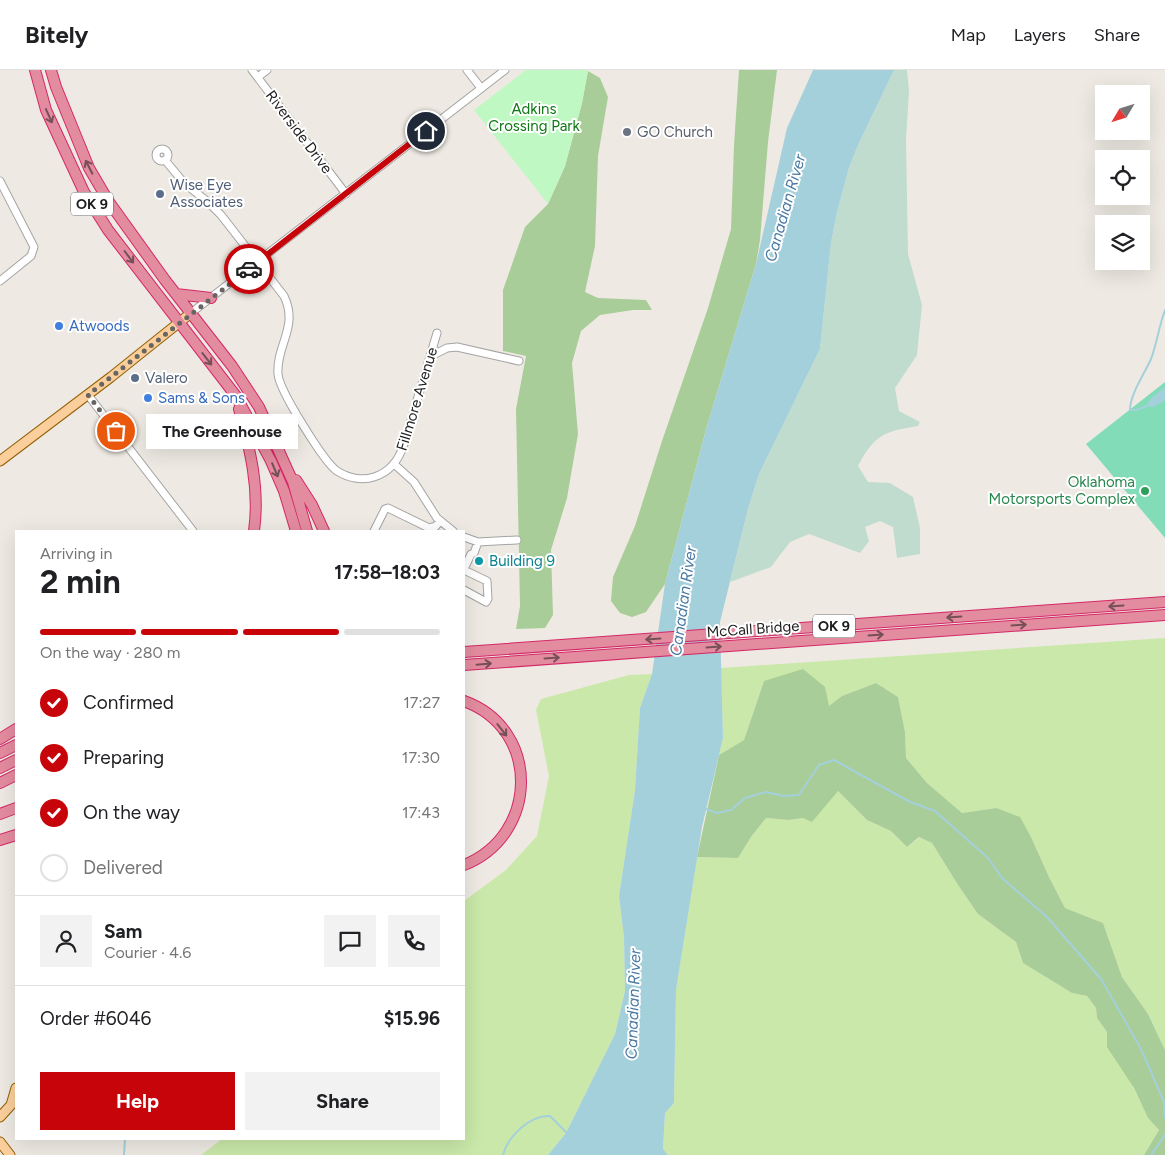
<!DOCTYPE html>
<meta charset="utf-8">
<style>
body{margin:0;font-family:Figtree,sans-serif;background:#f2f2f2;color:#202124;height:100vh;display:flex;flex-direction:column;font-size:19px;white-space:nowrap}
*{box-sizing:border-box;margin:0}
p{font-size:16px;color:#757577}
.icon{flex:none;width:28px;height:28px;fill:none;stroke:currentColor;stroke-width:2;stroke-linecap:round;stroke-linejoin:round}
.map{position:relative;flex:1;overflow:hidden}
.details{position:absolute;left:15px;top:460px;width:450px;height:610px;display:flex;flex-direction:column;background:#fff;border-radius:0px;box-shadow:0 5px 20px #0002}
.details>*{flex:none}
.needle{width:32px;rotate:232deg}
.tools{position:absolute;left:1095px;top:15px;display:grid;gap:10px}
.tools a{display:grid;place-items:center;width:55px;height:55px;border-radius:0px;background:#fff;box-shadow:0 5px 20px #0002;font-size:25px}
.pin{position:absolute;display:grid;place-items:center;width:42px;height:42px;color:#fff;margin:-21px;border:2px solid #fff;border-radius:50%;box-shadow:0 1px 5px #0007}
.courier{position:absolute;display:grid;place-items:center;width:50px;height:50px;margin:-25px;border:4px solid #c6040a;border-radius:50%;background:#fff;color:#222;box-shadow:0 1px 6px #0007}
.bubble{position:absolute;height:35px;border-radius:0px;background:#fff;box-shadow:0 5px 20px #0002;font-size:16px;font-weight:700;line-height:35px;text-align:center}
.head em{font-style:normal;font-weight:700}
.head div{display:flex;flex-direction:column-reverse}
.head{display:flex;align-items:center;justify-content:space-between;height:85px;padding:0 25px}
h1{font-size:32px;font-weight:700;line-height:38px}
.bar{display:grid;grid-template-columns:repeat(4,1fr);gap:8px 5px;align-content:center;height:60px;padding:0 25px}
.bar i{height:6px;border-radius:4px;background:#e0e0e0}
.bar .active{background:#c6040a}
.bar p{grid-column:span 4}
.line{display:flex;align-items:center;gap:12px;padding:0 25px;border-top:1px solid #e0e0e0}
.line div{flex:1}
.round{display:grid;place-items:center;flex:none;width:52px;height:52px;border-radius:0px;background:#f2f2f2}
ol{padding:0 25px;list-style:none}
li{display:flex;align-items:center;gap:15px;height:55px}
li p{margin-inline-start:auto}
li .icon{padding:5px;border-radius:50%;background:#c6040a;color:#fff;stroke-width:4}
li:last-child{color:#757577}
li i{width:28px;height:28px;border:2px solid #e0e0e0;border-radius:50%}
.cta{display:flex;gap:10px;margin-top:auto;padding:10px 25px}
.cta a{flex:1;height:58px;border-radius:0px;background:#c6040a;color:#fff;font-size:20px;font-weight:700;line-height:58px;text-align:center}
.cta a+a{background:#f2f2f2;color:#202124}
header{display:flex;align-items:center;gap:30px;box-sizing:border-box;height:70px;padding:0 25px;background:#fff;border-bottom:1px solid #e0e0e0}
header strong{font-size:24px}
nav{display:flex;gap:28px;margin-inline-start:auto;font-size:18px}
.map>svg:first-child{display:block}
.grass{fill:#cae8a9}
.forest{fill:#a9cd98}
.wetland{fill:#c0dcce}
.park{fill:#c0f8c3}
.pitch{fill:#82dcb7}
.water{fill:#a4d0db}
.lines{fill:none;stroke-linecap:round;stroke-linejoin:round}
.stream{stroke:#a4d0db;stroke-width:2}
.minor-casing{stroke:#a4a4a4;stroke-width:9}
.major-casing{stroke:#935f03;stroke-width:11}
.highway-casing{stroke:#d42867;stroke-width:12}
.minor{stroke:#fff;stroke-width:7}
.major{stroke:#facf9c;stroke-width:9}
.highway{stroke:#e48c9f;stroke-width:10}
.oneway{stroke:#774f58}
.done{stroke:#666562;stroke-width:5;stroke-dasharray:0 9}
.route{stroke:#c6040a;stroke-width:6}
.worship-dot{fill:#6b7280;stroke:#fff;stroke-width:2}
.service-dot{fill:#5c6f8a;stroke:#fff;stroke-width:2}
.shop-dot{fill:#3f7fe0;stroke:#fff;stroke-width:2}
.leisure-dot{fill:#2e9e5b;stroke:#fff;stroke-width:2}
.culture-dot{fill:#0f9aa8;stroke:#fff;stroke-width:2}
.labels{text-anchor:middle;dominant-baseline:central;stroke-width:4;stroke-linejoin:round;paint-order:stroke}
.shield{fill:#fff;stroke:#616161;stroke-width:1}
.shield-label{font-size:14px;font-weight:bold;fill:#1d1d1d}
.park-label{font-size:15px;fill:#0e7814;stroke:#fff}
.street-label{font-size:15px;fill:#1d1d1d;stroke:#fff}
.worship-label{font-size:15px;fill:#5b616d;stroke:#fff;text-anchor:start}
.service-label{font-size:15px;fill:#4e5e75;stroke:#fff;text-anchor:start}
.shop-label{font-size:15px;fill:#366cbe;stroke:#fff;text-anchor:start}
.leisure-label{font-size:15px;fill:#27864d;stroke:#fff;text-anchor:end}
.culture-label{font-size:15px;fill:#0d838f;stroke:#fff;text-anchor:start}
.water-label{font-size:16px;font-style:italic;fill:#4978a2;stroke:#fff}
</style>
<header>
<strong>Bitely</strong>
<nav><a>Map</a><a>Layers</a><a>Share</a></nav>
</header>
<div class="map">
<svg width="1165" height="1085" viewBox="0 0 1165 1085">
<rect width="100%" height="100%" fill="#eeeae3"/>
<path class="grass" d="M 1165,568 L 1165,980 L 1148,944 L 1122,907 L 1103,853 L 1065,838 L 1049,807 L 1031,767 L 996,738 L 962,743 L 927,713 L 906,688 L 905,662 L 898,627 L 876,613 L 842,626 L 829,636 L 764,611 L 744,670 L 719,685 L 723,668 L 721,598 Z
M 652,604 L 640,638 L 635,720 L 619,826 L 624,867 L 625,921 L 615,964 L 566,1063 L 548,1085 L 201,1085 L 222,1069 L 464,1069 L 464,831 L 506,800 L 537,766 L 549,706 L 536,640 L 541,629 L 629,605 Z
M 838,721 L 867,750 L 891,761 L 907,777 L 920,767 L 932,773 L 958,815 L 978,844 L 1016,872 L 1023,893 L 1072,923 L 1087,926 L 1096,938 L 1097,948 L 1107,962 L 1148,1048 L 1159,1060 L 1144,1085 L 668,1085 L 663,1079 L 665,1043 L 674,1033 L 676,920 L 697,787 L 738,788 L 751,767 L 766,748 L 789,750 L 803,748 Z"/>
<path class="forest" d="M 739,0 L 777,0 L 768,72 L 760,170 L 756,194 L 707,356 L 665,514 L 646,542 L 632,547 L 620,543 L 611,531 L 613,507 L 635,456 L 662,371 L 708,238 L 731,159 L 734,75 Z
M 588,1 L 600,8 L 608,27 L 598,86 L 595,176 L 585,222 L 598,228 L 646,230 L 652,240 L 633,240 L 600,245 L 581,261 L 572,293 L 578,364 L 567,428 L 551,480 L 553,545 L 545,558 L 516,559 L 520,536 L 516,339 L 526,286 L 503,281 L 503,220 L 525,157 L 548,134 L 565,96 L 582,33 Z
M 803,599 L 825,617 L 829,636 L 842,626 L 876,613 L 898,627 L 905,662 L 906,688 L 927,713 L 962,743 L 996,738 L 1020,747 L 1031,767 L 1049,807 L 1065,838 L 1103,853 L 1122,907 L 1148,944 L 1165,980 L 1165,1085 L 1144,1085 L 1159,1060 L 1148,1048 L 1134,1018 L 1107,977 L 1107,962 L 1097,948 L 1096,938 L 1087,926 L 1072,923 L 1023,893 L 1016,872 L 978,844 L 958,815 L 932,773 L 919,767 L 907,777 L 891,761 L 867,750 L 838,721 L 812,752 L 803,748 L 789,750 L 766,748 L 751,767 L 738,788 L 697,787 L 719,685 L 744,670 L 764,611 Z"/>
<path class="wetland" d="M 894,0 L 907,0 L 909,21 L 906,70 L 908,184 L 922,235 L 917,285 L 895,318 L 899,341 L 920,352 L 918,356 C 885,361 874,365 858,396 L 868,412 L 890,413 L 913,427 L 920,458 L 920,484 L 897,488 L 893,457 L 880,451 L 865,457 L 869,471 L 860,483 L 809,464 L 790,472 L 771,497 L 730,512 L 748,439 L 759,404 L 820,279 L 831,173 L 837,142 L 849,98 L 858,75 Z"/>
<path class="park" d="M 526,0 L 588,0 L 582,33 L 565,96 L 548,134 L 474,40 Z"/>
<path class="pitch" d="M 1165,312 L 1165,468 L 1086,374 Z"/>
<path class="water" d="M 813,0 L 894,0 L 858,75 L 849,98 L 837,142 L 831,173 L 820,279 L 759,404 L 748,439 L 720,552 L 723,668 L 702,757 L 676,920 L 674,1033 L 665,1043 L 663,1079 L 668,1085 L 548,1085 L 566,1063 L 615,964 L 625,921 L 624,867 L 619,826 L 635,720 L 640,638 L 652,604 L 665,514 L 707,356 L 756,194 L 787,58 Z
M 1165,317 L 1165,330 L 1154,337 L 1147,336 C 1148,328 1159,323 1165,317 Z"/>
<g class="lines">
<path class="stream" d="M 1147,336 L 1136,340 L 1130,340 C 1130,324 1145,303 1151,289 C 1157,273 1159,256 1165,240
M 706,739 L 717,743 L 731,740 L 745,728 L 766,722 L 784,726 L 799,725 L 819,695 L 834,690 L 910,732 L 935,741 L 988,788 L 1002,808 L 1047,847 L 1101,909 L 1141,979 L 1164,1032 L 1165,1048
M 124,1085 L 125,1069
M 503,1085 C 508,1066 530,1045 550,1046 L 567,1063
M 1151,1085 L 1165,1065"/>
<g class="minor-casing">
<path id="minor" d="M 252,0 L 346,124
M 467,0 L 481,18
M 258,7 L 267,0
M156 85a6 6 0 1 1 12 0a6 6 0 1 1-12 0Z
M 165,90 L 184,113 L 208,132 L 221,145 L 284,226 C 299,257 276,275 278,304 C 279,320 324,392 337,401 C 348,408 362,411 374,407 C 390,402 399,390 404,374 L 437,263
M 0,111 L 34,177 L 31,186 L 0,211
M 191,243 L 505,0
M 431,286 L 447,278 L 457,277 L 519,291
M 88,325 L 193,461
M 394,394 L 414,412 L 437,448 L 453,461
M 374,461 L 385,439 L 388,438 L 429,458 L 432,457 L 435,457 L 440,451
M 464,467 L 478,472 L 517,470
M 464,499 L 471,484 L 474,483 L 478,472
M 464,500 L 487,511 L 488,529 L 486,532 L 464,520"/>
</g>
<g class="major-casing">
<path id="major" d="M 0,391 L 111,307 L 191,243
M 0,1047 L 11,1035 L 16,1018
M 0,1072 L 10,1085"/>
</g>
<g class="highway-casing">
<path id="highway" d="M 35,0 L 46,40 L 84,122 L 108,160 L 236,326 L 271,391 L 284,421 L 296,461
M 51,0 L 56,17 L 89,98 L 109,132 L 165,210 L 232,296 L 259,337 L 293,412 L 307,461
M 176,224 L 211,228
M 239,339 C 250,379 260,419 254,461
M 296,410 L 312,435 L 324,461
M 464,582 L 1165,532
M 464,595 L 1165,545
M 464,631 C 541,659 539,765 464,795
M 0,669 L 16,659
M 0,683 L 16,675
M 0,698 L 16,690
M 0,713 L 16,705
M 0,744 L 16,738
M 0,770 L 16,765"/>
</g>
<use href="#minor" class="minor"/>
<use href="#major" class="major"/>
<use href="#highway" class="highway"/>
</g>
<defs><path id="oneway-shaft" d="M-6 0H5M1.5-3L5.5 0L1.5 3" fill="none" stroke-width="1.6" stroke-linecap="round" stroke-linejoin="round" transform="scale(1.25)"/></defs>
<g class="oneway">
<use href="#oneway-shaft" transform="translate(49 46) rotate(66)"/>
<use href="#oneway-shaft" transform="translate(89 97) rotate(-117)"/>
<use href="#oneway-shaft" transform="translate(129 187) rotate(53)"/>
<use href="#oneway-shaft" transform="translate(207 289) rotate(52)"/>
<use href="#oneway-shaft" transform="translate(275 400) rotate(67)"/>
<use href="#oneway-shaft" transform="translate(1116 536) rotate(176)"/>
<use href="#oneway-shaft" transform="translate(954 547) rotate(176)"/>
<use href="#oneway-shaft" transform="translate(1019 555) rotate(-4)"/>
<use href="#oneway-shaft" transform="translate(876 565) rotate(-4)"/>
<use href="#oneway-shaft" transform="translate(653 569) rotate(176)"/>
<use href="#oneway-shaft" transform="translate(714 577) rotate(-4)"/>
<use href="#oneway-shaft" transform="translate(552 588) rotate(-4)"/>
<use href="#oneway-shaft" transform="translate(484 594) rotate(-5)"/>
<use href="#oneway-shaft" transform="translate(502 660) rotate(52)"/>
</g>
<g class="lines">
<path class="done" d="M 116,361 L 88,325 L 249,199"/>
<path class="route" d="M 249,199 L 426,61"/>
</g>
<circle class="worship-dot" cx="627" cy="62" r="5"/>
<g class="service-dot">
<circle cx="160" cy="124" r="5"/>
<circle cx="135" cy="308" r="5"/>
</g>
<g class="shop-dot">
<circle cx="59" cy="256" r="5"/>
<circle cx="148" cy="328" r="5"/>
</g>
<circle class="leisure-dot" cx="1145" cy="421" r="5"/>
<circle class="culture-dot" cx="479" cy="491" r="5"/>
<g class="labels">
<g class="shield">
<rect x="71" y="122.5" width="42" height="23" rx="4"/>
<rect x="813" y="544.5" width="42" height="23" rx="4"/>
</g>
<g class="shield-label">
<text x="92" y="134">OK 9</text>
<text x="834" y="556">OK 9</text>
</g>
<g class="park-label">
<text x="534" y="39">Adkins<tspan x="534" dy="17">Crossing Park</tspan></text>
</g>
<g class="street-label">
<text transform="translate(299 62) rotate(53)">Riverside Drive</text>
<text transform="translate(417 329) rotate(-73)">Fillmore Avenue</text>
<text transform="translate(753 559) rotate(-4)">McCall Bridge</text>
</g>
<g class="worship-label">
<text x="637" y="62">GO Church</text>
</g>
<g class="service-label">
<text x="170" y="115">Wise Eye<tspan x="170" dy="17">Associates</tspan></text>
<text x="145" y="308">Valero</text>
</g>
<g class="shop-label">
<text x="69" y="256">Atwoods</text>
<text x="158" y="328">Sams &amp; Sons</text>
</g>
<g class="leisure-label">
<text x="1135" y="412">Oklahoma<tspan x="1135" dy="17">Motorsports Complex</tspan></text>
</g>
<g class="culture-label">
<text x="489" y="491">Building 9</text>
</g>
<g class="water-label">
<text transform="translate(785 138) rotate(-74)">Canadian River</text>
<text transform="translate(683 531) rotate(-82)">Canadian River</text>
<text transform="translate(633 934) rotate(-88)">Canadian River</text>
</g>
</g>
</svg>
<div class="tools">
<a><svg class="needle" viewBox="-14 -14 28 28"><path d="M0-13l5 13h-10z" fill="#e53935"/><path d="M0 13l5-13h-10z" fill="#757577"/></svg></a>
<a><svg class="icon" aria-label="locate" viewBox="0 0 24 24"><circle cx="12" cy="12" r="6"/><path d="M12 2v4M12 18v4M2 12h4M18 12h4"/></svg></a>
<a><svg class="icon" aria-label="layers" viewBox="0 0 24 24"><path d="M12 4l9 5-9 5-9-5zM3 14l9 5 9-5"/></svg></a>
</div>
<div class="pin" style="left:116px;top:361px;background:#ea580c"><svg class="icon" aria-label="bag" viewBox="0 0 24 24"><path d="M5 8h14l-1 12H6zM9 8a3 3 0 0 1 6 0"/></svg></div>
<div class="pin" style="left:426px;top:61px;background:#1f2937"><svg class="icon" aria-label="home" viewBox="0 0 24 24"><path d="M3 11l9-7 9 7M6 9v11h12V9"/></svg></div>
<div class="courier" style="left:249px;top:199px"><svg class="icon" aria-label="car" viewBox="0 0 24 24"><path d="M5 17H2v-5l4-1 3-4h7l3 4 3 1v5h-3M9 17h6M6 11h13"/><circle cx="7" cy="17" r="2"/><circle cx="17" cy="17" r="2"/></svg></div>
<div class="bubble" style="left:146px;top:344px;width:152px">The Greenhouse</div>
<section class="details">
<div class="head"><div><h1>2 min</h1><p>Arriving in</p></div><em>17:58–18:03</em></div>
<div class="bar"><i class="active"></i><i class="active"></i><i class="active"></i><i></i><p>On the way · 280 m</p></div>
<ol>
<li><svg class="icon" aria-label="check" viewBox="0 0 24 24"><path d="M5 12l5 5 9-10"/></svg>Confirmed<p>17:27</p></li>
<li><svg class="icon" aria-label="check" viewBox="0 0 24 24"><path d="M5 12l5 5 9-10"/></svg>Preparing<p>17:30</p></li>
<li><svg class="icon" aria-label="check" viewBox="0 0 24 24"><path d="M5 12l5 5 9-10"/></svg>On the way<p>17:43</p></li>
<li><i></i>Delivered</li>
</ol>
<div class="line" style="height:90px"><a class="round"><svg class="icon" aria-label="person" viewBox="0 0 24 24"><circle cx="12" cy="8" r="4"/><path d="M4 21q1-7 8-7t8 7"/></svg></a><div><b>Sam</b><p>Courier · 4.6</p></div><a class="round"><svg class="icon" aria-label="chat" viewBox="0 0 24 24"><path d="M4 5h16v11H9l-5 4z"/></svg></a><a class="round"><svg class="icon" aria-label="phone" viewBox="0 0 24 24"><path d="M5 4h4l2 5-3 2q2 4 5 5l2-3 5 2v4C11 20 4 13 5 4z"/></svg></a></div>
<div class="line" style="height:65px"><div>Order #6046</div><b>$15.96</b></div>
<div class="cta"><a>Help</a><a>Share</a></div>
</section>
</div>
